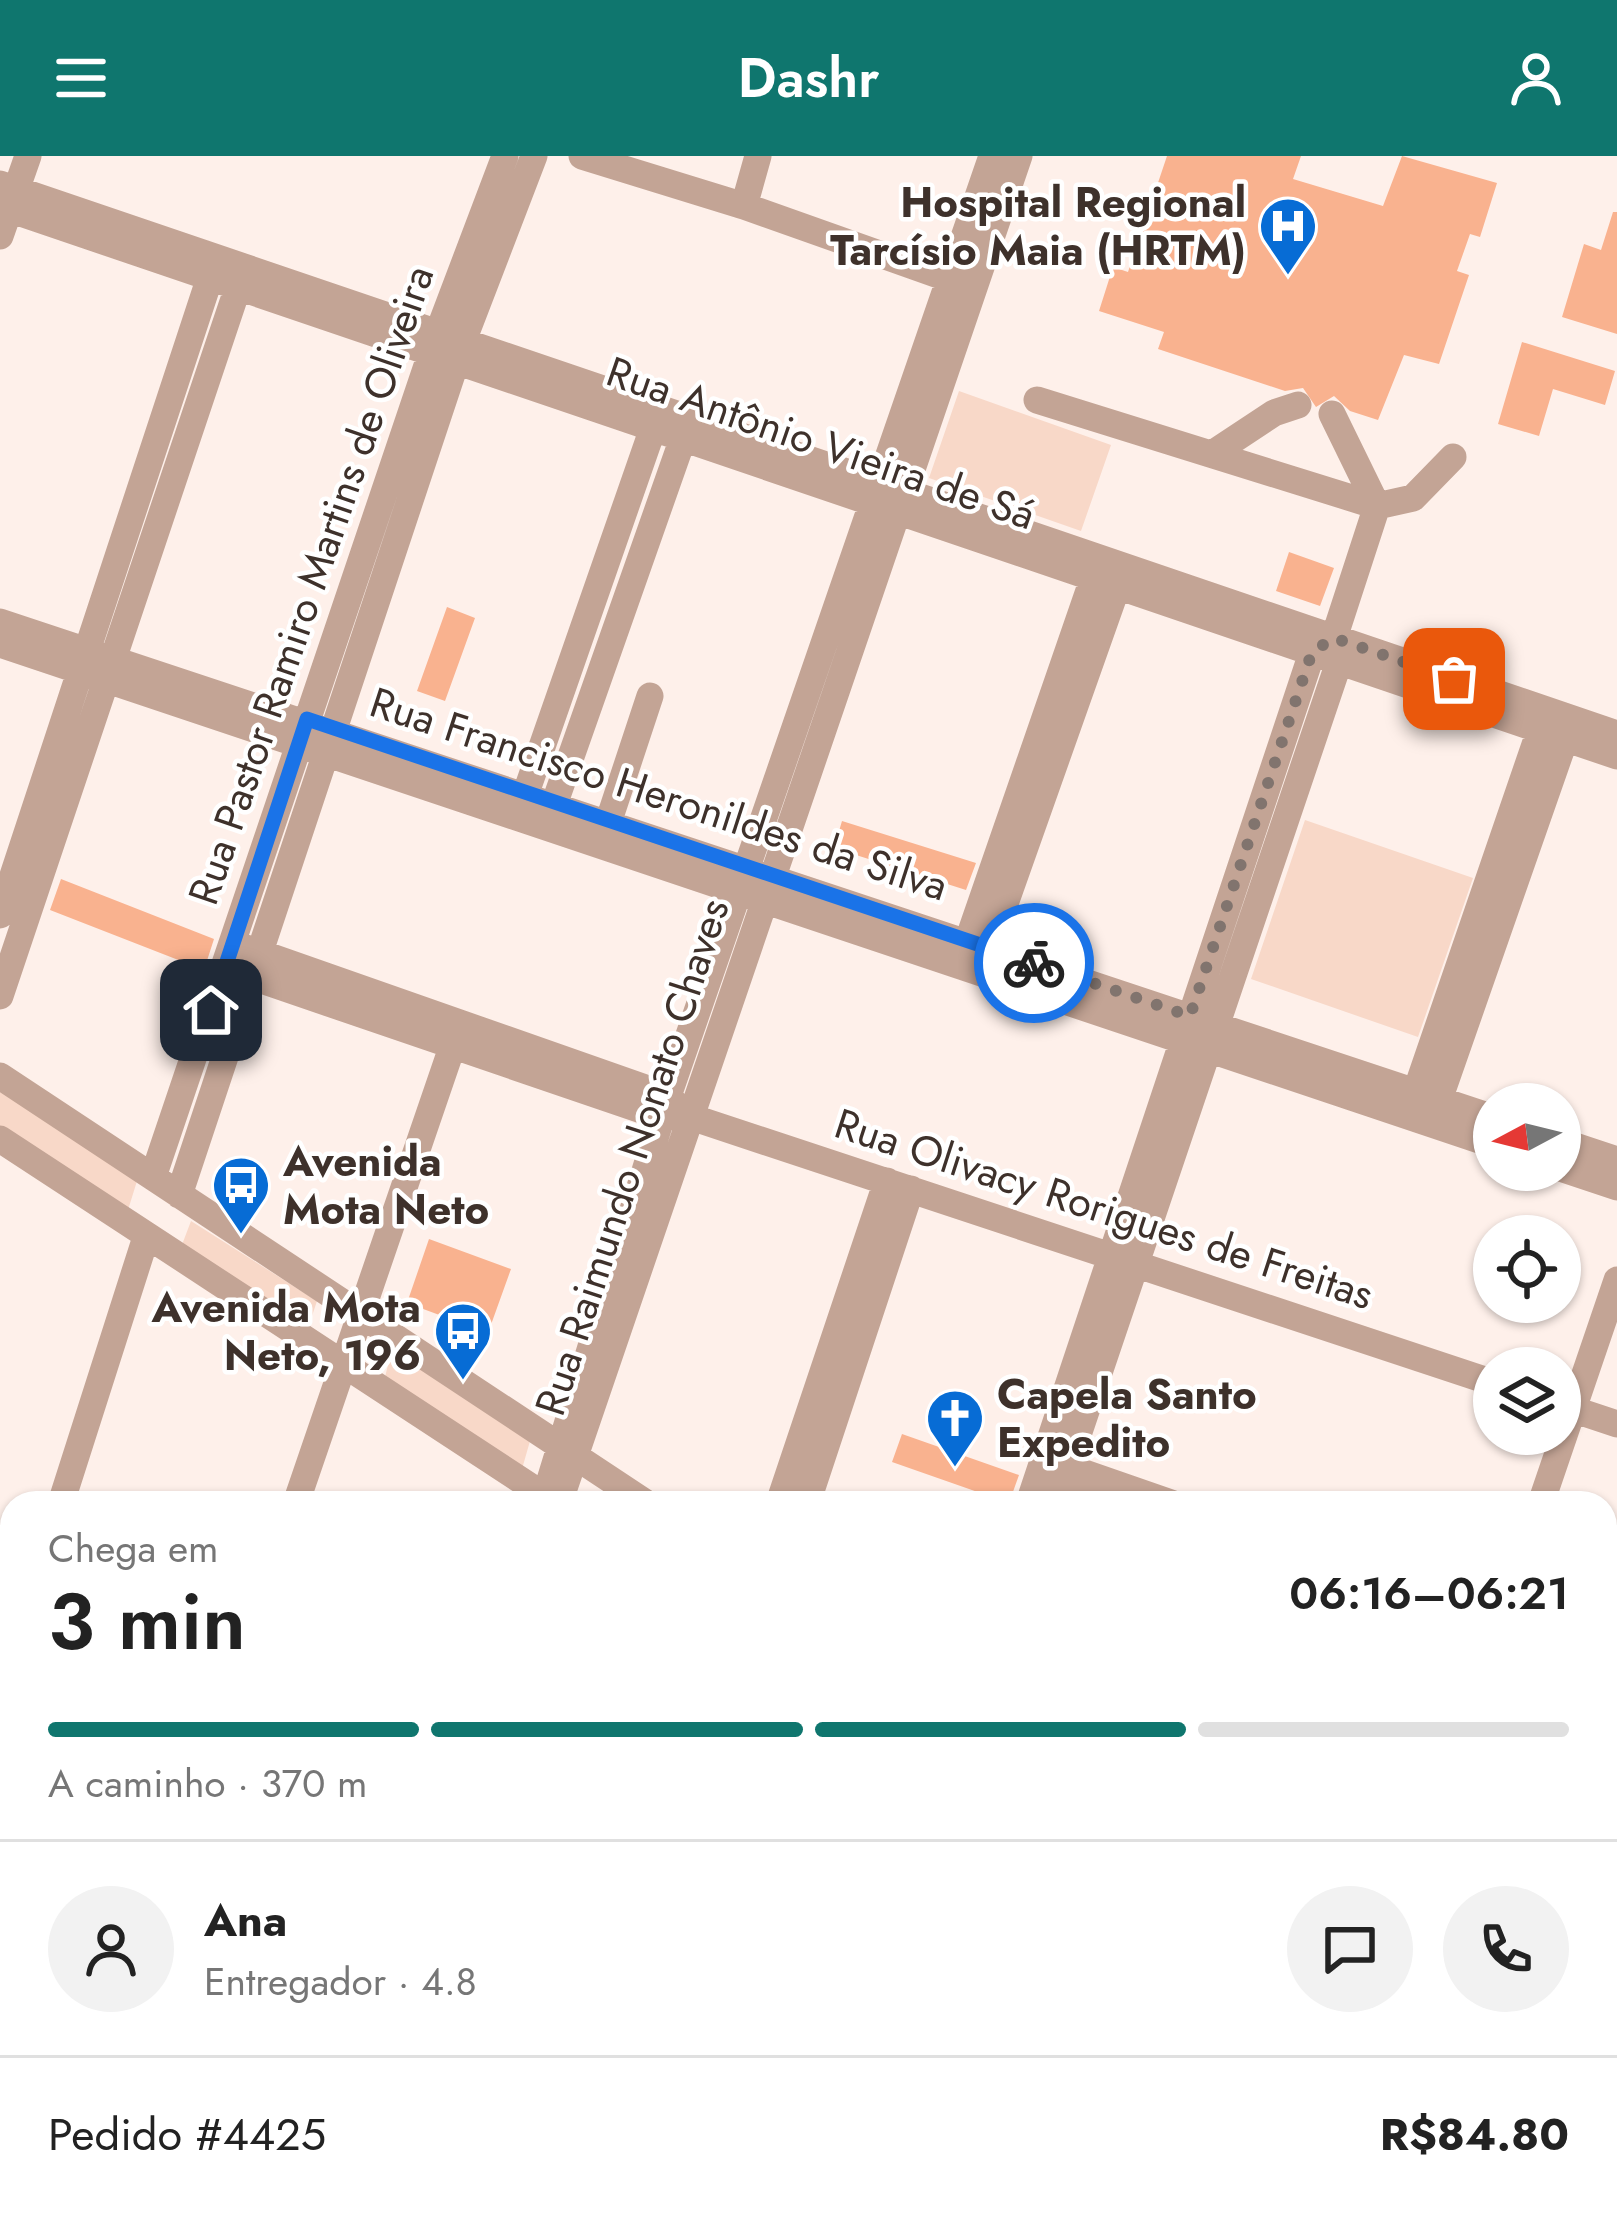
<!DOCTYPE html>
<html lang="pt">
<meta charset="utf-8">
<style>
body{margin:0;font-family:Jost,sans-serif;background:#f2f2f2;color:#222;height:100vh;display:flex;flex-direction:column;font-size:45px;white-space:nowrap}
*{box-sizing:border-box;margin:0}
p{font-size:39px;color:#767676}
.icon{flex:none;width:66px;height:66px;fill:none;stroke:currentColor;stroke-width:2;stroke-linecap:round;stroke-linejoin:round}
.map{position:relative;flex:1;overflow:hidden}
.drawer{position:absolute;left:0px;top:1335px;width:1617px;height:747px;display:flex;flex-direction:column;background:#fff;border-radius:36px 36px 0 0;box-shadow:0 3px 9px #0004}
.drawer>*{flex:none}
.needle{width:78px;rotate:263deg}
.fabs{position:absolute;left:1473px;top:927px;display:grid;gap:24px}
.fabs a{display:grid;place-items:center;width:108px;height:108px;border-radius:50%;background:#fff;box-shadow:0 3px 9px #0004;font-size:60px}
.pin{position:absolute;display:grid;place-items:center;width:102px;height:102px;color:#fff;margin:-51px;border-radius:24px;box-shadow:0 6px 18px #0006}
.courier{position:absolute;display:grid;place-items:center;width:120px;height:120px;margin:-60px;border:9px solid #1a73e8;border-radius:50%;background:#fff;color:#222;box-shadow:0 3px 15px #0007}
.overview em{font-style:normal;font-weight:600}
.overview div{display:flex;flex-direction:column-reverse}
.overview{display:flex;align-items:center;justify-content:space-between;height:204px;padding:0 48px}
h1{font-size:78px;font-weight:600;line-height:90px}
.bar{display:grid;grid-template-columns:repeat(4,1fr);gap:18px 12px;align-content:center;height:144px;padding:0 48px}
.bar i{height:15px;border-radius:9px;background:#e0e0e0}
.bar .active{background:#0f766e}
.bar p{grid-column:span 4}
.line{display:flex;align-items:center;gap:30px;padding:0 48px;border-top:3px solid #e0e0e0}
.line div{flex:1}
.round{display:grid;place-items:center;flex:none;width:126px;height:126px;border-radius:63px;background:#f2f2f2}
header{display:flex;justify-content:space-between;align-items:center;height:156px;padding:0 48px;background:#0f766e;color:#fff;font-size:54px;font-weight:600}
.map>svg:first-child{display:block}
.green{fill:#f8d8c8}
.building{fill:#f9b28f}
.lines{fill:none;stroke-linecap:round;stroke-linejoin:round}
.minor{stroke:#c3a495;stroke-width:27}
.done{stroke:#81746e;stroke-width:12;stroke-dasharray:0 21.6}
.route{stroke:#1a73e8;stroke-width:15}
.labels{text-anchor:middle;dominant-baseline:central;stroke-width:9;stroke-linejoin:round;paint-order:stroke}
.poi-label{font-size:42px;font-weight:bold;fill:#3e312b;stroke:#fff;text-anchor:end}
.street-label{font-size:42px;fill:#3e312b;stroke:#fff}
</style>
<header><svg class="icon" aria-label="menu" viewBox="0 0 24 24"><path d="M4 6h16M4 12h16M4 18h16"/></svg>Dashr<svg class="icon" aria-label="person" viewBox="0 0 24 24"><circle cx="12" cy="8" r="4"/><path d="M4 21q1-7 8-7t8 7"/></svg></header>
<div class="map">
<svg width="1617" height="2081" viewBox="0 0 1617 2081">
<rect width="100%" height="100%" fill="#fef0ea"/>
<path class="green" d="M 959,235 L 1111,289 L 1081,375 L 929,322 Z
M 1305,664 L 1473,722 L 1418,881 L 1251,823 Z
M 0,934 L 137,1025 L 128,1054 L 0,971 Z
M 191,1065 L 317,1145 L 307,1175 L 180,1094 Z
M 392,1193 L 530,1285 L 522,1313 L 384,1225 Z"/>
<path class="building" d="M 1167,0 L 1301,0 L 1293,23 L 1383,50 L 1402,0 L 1497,27 L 1480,81 L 1470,78 L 1457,115 L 1469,119 L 1439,208 L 1404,199 L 1378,264 L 1350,255 L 1334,240 L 1316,251 L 1303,232 L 1285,235 L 1158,193 L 1164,176 L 1099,155 L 1113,111 L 1128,116 Z
M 1613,56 L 1617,56 L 1617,178 L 1562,161 L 1584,88 L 1601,94 Z
M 1522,186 L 1615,215 L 1605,249 L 1553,233 L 1539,280 L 1498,268 Z
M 1289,396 L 1334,412 L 1320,450 L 1276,435 Z
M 447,451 L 475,462 L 445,545 L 417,535 Z
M 842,665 L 976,707 L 966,734 L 834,692 Z
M 61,723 L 214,783 L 204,814 L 50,754 Z
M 429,1083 L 511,1113 L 488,1177 L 407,1147 Z
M 902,1278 L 1019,1319 L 1009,1347 L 892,1306 Z"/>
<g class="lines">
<path class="minor" d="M 582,0 L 744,50 L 964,128
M 0,28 L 1617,578
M 0,50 L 1617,600
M 744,50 L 758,0
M 0,80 L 28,0
M 1037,244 L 1377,350 L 1413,342 L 1453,301
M 1332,258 L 1377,350
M 1212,298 L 1274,257 L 1298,249
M 0,466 L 1494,962
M 0,488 L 1494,989
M 521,651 L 652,275
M 549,663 L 682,285
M 609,664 L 650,540
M 0,759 L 215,106
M 246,792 L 668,940 L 680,953
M 963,799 L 1093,423
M 984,807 L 1117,431
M 226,812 L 662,961 L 688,960 L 1494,1227
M 0,840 L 243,116
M 0,920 L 646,1347
M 1411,950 L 1540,574
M 1434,958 L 1565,583
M 0,983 L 554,1346
M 1560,985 L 1617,1004
M 1560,1012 L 1617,1031
M 153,1021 L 438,177 L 505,0
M 179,1039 L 463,185 L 534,0
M 1560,1249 L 1617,1268
M 1050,1305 L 1171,1347
M 1046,1330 L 1098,1347
M 61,1347 L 146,1081
M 296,1347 L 460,868
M 543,1347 L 668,940 L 992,0
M 559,1347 L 1019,0
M 779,1347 L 887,1025
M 807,1347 L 911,1033
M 1029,1347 L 1312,497 L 1326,488
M 1055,1347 L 1339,506 L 1334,482 L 1377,350
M 1541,1347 L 1617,1124
M 0,1407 L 12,1411
M 0,1477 L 12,1476
M 1605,1498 L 1617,1502
M 1605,1522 L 1617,1527
M 0,1730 L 12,1713
M 1605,1839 L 1617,1802
M 1605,1908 L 1617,1871
M 1605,1975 L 1617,1983
M 1605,2038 L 1617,2046
M 615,2070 L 648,2081
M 685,2070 L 717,2081
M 44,2081 L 48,2070
M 173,2081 L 178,2070
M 298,2081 L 302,2070
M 533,2081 L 537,2070
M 564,2081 L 568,2070
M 778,2081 L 782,2070
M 804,2081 L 808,2070
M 1032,2081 L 1035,2070
M 1056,2081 L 1060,2070
M 1291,2081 L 1295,2070
M 1527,2081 L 1530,2070
M 1548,2081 L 1551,2070"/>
</g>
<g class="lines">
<path class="done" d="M 1034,807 L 1190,860 L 1312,496 L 1334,482 L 1454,523"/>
<path class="route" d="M 211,854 L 307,563 L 1034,807"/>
</g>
<defs>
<g id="hospital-pin" transform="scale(3)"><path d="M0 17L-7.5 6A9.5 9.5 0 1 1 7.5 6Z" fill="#076cd5" stroke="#fff"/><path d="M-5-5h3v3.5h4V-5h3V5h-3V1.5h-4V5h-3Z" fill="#fff"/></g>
<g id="bus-pin" transform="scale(3)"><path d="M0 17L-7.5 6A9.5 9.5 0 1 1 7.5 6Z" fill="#076cd5" stroke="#fff"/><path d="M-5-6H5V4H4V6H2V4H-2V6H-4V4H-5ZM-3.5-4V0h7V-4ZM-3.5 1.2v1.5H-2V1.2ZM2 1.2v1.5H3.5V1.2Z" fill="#fff"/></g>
<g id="church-pin" transform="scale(3)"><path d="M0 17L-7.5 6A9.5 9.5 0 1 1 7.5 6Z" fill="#076cd5" stroke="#fff"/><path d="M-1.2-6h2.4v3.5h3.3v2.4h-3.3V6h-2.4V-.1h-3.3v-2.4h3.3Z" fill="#fff"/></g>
</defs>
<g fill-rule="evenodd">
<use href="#hospital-pin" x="1288" y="70"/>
<use href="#bus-pin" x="241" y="1029"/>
<use href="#bus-pin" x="463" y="1175"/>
<use href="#church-pin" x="955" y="1262"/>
</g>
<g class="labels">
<g class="poi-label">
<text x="1246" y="46">Hospital Regional<tspan x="1246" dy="48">Tarcísio Maia (HRTM)</tspan></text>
<text x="283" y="1005" text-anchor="start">Avenida<tspan x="283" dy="48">Mota Neto</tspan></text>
<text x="421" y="1151">Avenida Mota<tspan x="421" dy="48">Neto, 196</tspan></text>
<text x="997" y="1238" text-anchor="start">Capela Santo<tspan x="997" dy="48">Expedito</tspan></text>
</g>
<g class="street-label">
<text transform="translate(821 287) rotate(19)">Rua Antônio Vieira de Sá</text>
<text transform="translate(311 429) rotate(-71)">Rua Pastor Ramiro Martins de Oliveira</text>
<text transform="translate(659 638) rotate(18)">Rua Francisco Heronildes da Silva</text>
<text transform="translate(632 1001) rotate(-72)">Rua Raimundo Nonato Chaves</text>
<text transform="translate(1104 1053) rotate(18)">Rua Olivacy Rorigues de Freitas</text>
</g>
</g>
</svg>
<div class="fabs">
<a><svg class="needle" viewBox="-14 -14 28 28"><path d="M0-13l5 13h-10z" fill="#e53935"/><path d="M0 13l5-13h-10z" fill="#767676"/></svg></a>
<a><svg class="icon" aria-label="locate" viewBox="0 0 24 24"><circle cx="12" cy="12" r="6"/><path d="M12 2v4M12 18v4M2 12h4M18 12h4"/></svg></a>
<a><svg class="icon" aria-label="layers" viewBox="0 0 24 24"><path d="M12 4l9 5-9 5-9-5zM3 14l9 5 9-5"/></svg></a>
</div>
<div class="pin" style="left:1454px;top:523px;background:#ea580c"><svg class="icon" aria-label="bag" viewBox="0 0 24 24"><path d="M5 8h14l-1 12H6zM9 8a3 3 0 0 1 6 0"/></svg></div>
<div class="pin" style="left:211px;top:854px;background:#1f2937"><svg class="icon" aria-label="home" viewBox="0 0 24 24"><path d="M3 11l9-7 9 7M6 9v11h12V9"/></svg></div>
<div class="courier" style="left:1034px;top:807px"><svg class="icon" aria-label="bike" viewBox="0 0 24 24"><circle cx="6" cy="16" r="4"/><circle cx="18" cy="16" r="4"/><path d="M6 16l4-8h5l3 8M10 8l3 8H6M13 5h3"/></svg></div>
<section class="drawer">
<div class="overview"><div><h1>3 min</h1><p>Chega em</p></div><em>06:16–06:21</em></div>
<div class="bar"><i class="active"></i><i class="active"></i><i class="active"></i><i></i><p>A caminho · 370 m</p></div>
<div class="line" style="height:216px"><a class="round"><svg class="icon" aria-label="person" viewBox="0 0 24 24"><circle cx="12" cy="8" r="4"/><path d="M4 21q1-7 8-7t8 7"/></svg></a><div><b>Ana</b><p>Entregador · 4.8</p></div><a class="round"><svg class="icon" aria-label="chat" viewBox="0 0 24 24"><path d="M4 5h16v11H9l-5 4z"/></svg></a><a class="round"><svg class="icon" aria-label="phone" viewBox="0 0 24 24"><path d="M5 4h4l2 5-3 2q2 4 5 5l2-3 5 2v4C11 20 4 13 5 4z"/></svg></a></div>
<div class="line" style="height:156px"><div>Pedido #4425</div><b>R$84.80</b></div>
</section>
</div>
